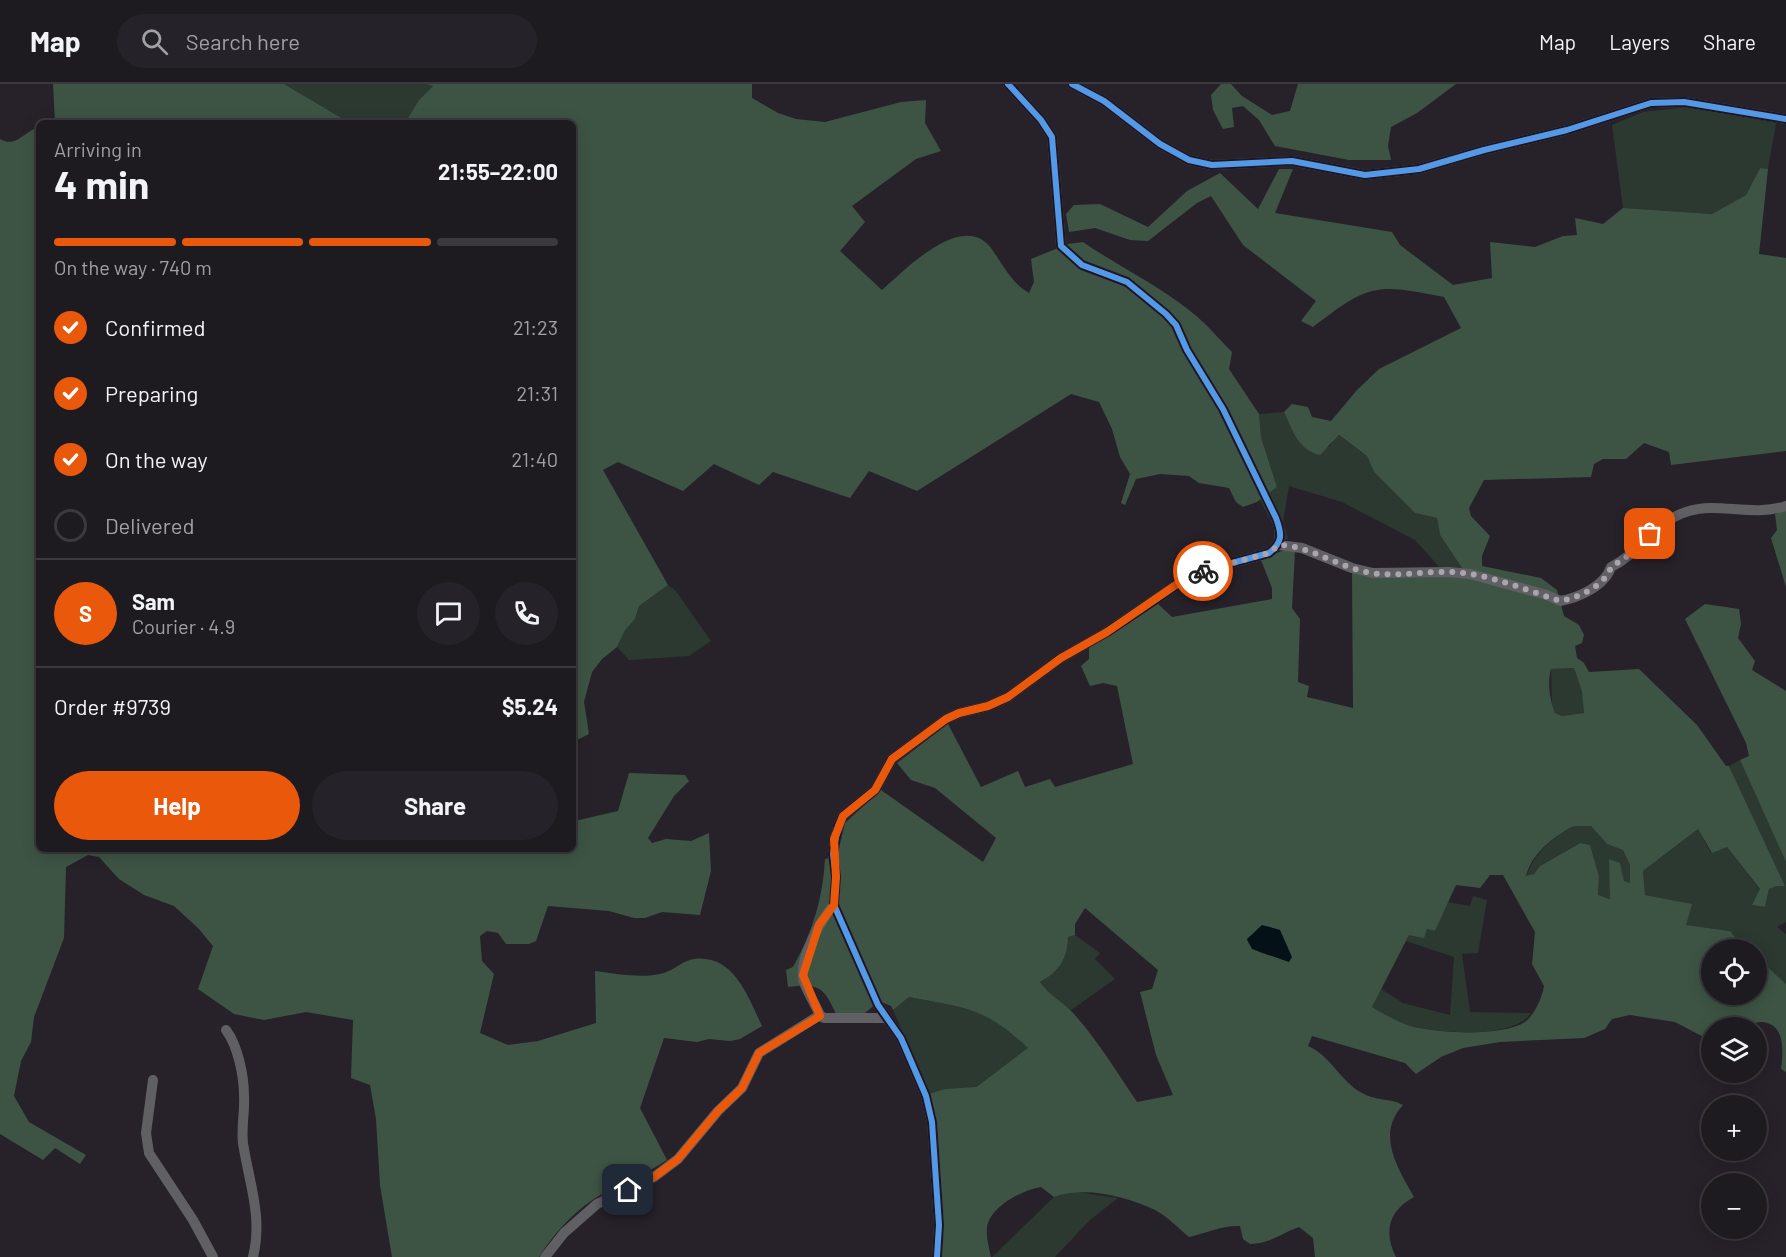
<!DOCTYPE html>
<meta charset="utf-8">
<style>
body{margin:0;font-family:Barlow,sans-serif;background:#252329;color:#f1f3f6;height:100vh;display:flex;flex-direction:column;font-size:22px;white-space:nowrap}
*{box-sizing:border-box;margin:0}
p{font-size:20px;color:#a0a1a5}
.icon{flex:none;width:33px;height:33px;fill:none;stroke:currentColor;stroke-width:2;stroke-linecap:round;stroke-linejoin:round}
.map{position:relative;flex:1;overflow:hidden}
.side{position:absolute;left:36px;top:36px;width:540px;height:732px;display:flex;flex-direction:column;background:#1d1a20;border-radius:9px;box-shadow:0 3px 15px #0003,0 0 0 2px #3b383e}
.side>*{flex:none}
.tools{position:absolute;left:1701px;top:855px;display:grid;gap:12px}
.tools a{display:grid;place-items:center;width:66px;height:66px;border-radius:50%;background:#1d1a20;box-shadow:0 3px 15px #0003,0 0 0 2px #3b383e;font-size:30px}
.pin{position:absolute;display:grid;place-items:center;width:51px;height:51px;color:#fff;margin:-26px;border-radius:12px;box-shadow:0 3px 9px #0006}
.courier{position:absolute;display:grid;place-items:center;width:60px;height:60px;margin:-30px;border:4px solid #ea580c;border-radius:50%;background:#fff;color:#222;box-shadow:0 2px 8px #0007}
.overview em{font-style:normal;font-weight:700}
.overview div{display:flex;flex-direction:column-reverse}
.overview{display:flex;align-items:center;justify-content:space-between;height:102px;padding:0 18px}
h1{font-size:39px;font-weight:700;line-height:45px}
.bar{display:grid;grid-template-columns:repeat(4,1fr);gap:9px 6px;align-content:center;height:72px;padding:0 18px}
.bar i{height:8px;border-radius:4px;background:#3b383e}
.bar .on{background:#ea580c}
.bar p{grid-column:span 4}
.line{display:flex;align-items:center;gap:15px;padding:0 18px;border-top:2px solid #3b383e}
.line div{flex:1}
.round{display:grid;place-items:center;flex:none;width:63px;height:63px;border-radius:32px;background:#252329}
ol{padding:0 18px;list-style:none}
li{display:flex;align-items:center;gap:18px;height:66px}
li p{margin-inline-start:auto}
li .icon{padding:6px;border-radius:50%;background:#ea580c;color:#fff;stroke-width:4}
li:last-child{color:#a0a1a5}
li i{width:33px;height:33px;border:3px solid #3b383e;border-radius:50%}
.primary-button{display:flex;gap:12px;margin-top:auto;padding:12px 18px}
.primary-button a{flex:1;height:69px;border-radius:36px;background:#ea580c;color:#fff;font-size:24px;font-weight:700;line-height:69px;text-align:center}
.primary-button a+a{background:#252329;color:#f1f3f6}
header{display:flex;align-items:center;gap:36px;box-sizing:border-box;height:84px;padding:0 30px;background:#1d1a20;border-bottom:2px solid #3b383e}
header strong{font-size:28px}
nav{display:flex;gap:33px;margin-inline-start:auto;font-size:21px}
.search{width:420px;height:54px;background:#252329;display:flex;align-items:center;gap:15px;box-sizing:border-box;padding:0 21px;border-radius:33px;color:#a0a1a5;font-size:22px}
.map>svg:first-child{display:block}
.green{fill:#2b3930}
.forest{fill:#3d5444;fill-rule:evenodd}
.water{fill:#041116}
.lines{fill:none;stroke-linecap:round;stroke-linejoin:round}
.street{stroke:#605f64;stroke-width:10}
.cycleway-casing{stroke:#1e1623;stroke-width:10}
.cycleway{stroke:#5399e6;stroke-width:6}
.done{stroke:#aaa5ad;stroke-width:6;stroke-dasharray:0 10.8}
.route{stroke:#ea580c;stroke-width:8}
</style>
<header>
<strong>Map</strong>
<div class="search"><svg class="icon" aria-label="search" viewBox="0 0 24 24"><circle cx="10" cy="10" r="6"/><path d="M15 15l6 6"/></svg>Search here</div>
<nav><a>Map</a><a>Layers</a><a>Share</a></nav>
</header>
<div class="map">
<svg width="1786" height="1173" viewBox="0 0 1786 1173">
<rect width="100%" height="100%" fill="#27222a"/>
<path class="green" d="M 284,0 L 425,0 L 433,2 L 419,16 L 405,39 L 350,39 Z
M 1689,23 L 1776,39 L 1768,85 L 1760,84 L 1746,111 L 1712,130 L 1623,124 L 1612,41 L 1643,28 Z
M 1284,328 L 1302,362 L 1329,363 L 1338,351 L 1367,372 L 1374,388 L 1415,429 L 1437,434 L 1440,451 L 1464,487 L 1441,485 L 1415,456 L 1342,418 L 1289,402 L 1283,438 L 1288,455 L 1274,457 L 1274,442 L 1260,416 L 1277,403 L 1261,353 L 1259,330 Z
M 668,501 L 676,507 L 711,557 L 689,572 L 629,576 L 617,563 L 625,545 L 635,535 L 639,522 Z
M 1574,584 L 1582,608 L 1585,629 L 1562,632 L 1555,630 L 1552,622 L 1551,585 Z
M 1740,676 L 1786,778 L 1786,838 L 1777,843 L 1786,850 L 1786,900 L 1757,873 L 1756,866 L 1740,863 L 1730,847 L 1685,841 L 1691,820 L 1645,811 L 1643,787 L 1698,745 L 1711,769 L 1727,763 L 1760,806 L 1753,821 L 1765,823 L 1769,805 L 1776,802 L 1785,802 L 1729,682 Z
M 1574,742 L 1591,742 L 1607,760 L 1623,766 L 1630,781 L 1630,799 L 1624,798 L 1620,780 L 1610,775 L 1611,815 L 1598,811 L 1599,792 L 1590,761 L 1579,759 L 1540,782 L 1534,790 L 1526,793 C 1534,769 1552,754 1574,742 Z
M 1473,812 L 1487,816 L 1478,869 L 1462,870 L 1470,928 L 1531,929 C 1513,955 1443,949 1415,943 C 1399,940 1386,931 1372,923 L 1381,905 L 1403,919 L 1450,931 L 1454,873 L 1406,857 L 1409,851 L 1427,845 L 1435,847 L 1448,818 L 1470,822 Z
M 1075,851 L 1100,869 L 1095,875 L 1115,895 L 1071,926 L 1044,906 L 1040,898 C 1059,888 1068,874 1068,853 Z
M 909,913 C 966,924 984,923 1029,964 L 975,1003 L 929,1010 L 893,926 Z
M 1070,1107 L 1118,1114 L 1090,1136 L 1055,1173 L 992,1173 L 1054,1113 Z"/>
<path class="forest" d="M 53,0 L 284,0 L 350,39 L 55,39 Z
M 425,0 L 752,0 L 752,14 L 778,29 L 796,35 L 825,38 L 901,18 L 926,16 L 925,39 L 941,67 L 916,75 L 852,122 L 865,138 L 840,167 L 882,206 C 905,186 962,126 991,164 C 1002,179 1012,200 1029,209 L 1034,198 L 1031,175 L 1068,160 L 1083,158 C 1118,182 1156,200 1189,226 C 1205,238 1218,254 1232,268 L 1229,285 L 1259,330 L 1261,353 L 1277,403 L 1257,418 L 1243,423 L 1236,418 L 1229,404 L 1199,399 L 1189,392 L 1160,390 L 1136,395 L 1125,421 L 1121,419 L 1130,390 L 1120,373 L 1112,345 L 1099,318 L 1071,310 L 917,407 L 869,387 L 850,414 L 773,388 L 759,401 L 714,380 L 683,407 L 618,378 L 603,386 L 668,501 L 639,522 L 635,535 L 625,546 L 617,563 L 602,575 L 592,588 L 584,618 L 589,650 L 573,658 L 573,39 L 405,39 L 419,16 L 433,2 Z
M 1221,0 L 1231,0 L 1242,12 L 1272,31 L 1290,27 L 1298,0 L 1456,0 L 1417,29 L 1391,43 L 1388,62 L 1391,76 L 1349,76 L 1275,62 L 1259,36 L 1243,22 L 1232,24 L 1234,43 L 1223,45 L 1213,26 L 1211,11 Z
M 34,45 L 39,45 L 39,765 L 573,765 L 573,733 L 579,736 L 618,727 L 629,689 L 685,691 L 689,697 L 674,712 L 648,754 L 652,759 L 666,755 L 691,757 L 709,749 L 711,787 L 700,831 L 662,828 L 645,834 L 634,834 L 609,827 L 548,822 L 536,857 L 529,860 L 506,860 L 498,849 L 487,847 L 480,852 L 482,877 L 494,890 L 480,949 L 508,961 L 538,957 L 596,939 L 595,887 C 618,890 642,895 664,889 C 674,886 684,876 694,875 C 734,870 748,913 762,942 L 740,955 L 730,957 L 709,955 L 697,958 L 664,954 L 640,1024 L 667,1076 C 645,1091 620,1099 597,1113 C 574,1127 553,1151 539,1173 L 392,1173 L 380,1101 L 376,1035 L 370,1001 L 351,994 L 353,936 L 306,928 L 264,936 L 234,930 L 198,905 L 213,862 L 198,844 L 174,822 L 144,811 L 119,795 L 99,773 L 88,771 L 66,783 L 64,854 L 34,933 L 31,958 L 21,977 L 14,1012 L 29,1038 L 86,1071 L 80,1080 L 55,1064 L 43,1076 L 0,1050 L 0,55 C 14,63 21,52 34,45 Z
M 1760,84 L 1768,85 L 1759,170 L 1786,174 L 1786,367 L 1671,381 L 1669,368 L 1644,359 L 1626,375 L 1603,375 L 1594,380 L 1591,393 L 1484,396 L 1469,424 L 1471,432 L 1490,452 L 1482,472 L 1482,482 L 1541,494 L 1557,506 L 1564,532 L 1579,541 L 1584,551 L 1582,559 L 1575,562 L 1577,574 L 1584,579 L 1589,588 L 1639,585 L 1697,641 L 1726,682 L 1729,682 L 1785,802 L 1776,802 L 1769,805 L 1765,823 L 1752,821 L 1760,805 L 1727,763 L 1712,769 L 1698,745 L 1643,787 L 1645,811 L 1692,820 L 1686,841 L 1730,847 L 1745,865 L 1712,866 L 1712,910 L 1756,910 L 1757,873 L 1786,900 L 1786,988 L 1781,985 C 1783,968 1786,941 1763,938 C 1754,937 1748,943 1740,943 C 1731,945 1721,943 1712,944 L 1711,957 L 1675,938 L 1630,931 L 1612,935 L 1605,945 L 1584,954 L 1500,958 L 1463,964 L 1441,973 L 1416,990 L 1405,979 L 1312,952 L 1308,962 C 1330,971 1341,998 1362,1009 C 1375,1017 1391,1014 1403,1021 C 1376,1050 1397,1083 1414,1113 C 1389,1126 1383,1148 1396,1173 L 1315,1173 L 1313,1154 L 1299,1143 C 1280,1150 1271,1159 1250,1160 L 1243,1155 L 1240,1142 C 1223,1141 1206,1149 1189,1153 C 1178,1144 1167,1132 1155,1126 C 1125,1112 1085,1102 1054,1113 L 1041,1103 C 1022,1106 989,1123 987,1144 C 986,1153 989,1164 991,1173 L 942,1173 L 929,1010 L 945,1005 L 976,1003 L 1028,964 C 984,923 966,924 909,913 L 893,926 L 891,922 L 879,917 L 865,929 L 837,932 C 824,904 821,899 788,903 L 786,886 L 793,883 C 812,849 823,815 825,775 L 837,773 L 845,739 L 881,706 L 983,778 L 996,754 L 935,704 L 911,696 L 897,679 L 948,640 L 981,703 L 1018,687 L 1025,703 L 1050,695 L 1055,703 L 1133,680 L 1117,602 L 1103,599 L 1090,602 L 1081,582 L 1089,575 L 1089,563 L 1156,518 L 1172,533 L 1272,515 L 1272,504 L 1261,476 L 1284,466 L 1295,467 L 1292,524 L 1300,535 L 1298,598 L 1309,602 L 1307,613 L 1353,624 L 1352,486 L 1464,487 L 1440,451 L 1437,434 L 1415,429 L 1374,388 L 1367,372 L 1339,351 L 1320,371 C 1298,366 1293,347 1284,328 L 1292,320 L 1308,323 L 1312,333 L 1331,337 L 1357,306 L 1379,285 L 1461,244 L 1444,213 C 1375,199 1369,200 1313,243 L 1301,237 L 1316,217 L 1243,161 L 1211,112 L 1197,119 L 1148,157 L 1130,156 L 1095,144 L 1069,148 L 1066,130 L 1074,121 L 1100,120 L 1148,143 L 1187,107 L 1220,89 L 1258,125 L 1279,85 L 1293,85 L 1275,129 L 1392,148 L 1400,161 L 1453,201 L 1492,194 L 1490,158 L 1535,163 L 1563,152 L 1577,151 L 1575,134 L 1603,140 L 1623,124 L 1712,130 L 1746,111 ZM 1574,584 L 1582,608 L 1584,629 L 1562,632 L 1555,629 C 1550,617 1547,598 1551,585 ZM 1574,742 L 1591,742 L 1607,760 L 1623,766 L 1630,781 L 1630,799 L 1624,797 L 1620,779 L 1609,775 L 1610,815 L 1598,811 L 1599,792 L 1590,761 L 1580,759 L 1540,782 L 1534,790 L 1526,792 C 1532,769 1553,753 1574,742 ZM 1490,791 L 1503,791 L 1535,848 L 1532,880 L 1544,902 C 1542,914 1535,930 1525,938 C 1501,953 1441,949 1414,943 C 1399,939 1386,931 1372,923 L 1409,851 L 1424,854 L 1427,845 L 1435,847 L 1456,801 L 1480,804 ZM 1085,824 L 1158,886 L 1152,905 L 1140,908 L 1156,971 L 1173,1011 L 1137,1018 C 1117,988 1098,957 1074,930 C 1064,918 1048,911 1040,898 C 1059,888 1068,874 1068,853 L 1075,851 L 1075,840 ZM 1266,842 L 1280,846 L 1289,878 C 1274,870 1254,872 1247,856 Z
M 1786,426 L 1786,503 L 1771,454 L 1777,446 L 1775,430 Z
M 1705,520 L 1739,525 L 1741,540 L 1738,554 L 1755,577 L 1752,586 L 1786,607 L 1786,778 L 1740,676 L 1749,672 L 1746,659 L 1685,535 Z"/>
<path class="water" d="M 1262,841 L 1280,846 L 1292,873 L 1289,878 L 1252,865 L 1247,855 Z"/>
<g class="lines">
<path class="street" d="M 1072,0 L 1104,17 L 1160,60 L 1189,76 L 1212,81 L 1292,77 L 1365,91 L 1419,85 L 1484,66 L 1567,46 L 1651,19 L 1684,18 L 1786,35
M 1279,461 L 1302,464 L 1352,484 L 1373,489 L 1449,488 L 1470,490 L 1547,511 L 1560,517 C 1578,514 1605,502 1611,483 C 1639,470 1654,437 1689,427 C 1718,418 1752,433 1786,422
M 834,821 C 821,835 797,878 804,898 C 808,909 815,920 820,931 L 824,934 L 887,934
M 226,946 C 238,962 244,992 244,1012 C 245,1028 241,1043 243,1059 C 249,1099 263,1132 253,1173
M 153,996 L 146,1049 L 149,1069 L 193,1136 L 213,1173
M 545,1173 L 564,1149 L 597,1120 L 654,1093 L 678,1075 L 718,1027 L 742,1004 L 759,969 L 820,931
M 937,1173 L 939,1141 L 932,1038 L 926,1012 L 901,954 L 878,921 L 834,821 L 836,793 L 833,770 L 838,742 L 843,732 L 875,706 L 892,675 L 946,635 L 959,629 L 989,622 L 1008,613 L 1061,574 L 1107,548 L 1195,489 L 1269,469 C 1283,458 1282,450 1276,434 L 1223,325 L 1187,266 L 1176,241 L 1166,230 L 1127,198 L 1082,181 L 1061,162 L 1052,53 L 1041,36 L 1008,0"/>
<g class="cycleway-casing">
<path id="cycleway" d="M 1072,0 L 1104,17 L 1160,60 L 1189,76 L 1212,81 L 1292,77 L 1365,91 L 1419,85 L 1484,66 L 1567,46 L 1651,19 L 1684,18 L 1786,35
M 937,1173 L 939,1141 L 932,1038 L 926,1012 L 901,954 L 878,921 L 834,821 L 836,793 L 833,770 L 838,742 L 843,732 L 875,706 L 892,675 L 946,635 L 959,629 L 989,622 L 1008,613 L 1061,574 L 1107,548 L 1195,489 L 1269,469 C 1283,458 1282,450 1276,434 L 1223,325 L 1187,266 L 1176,241 L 1166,230 L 1127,198 L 1082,181 L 1061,162 L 1052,53 L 1041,36 L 1008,0"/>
</g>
<use href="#cycleway" class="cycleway"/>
</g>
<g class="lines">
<path class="done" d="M 1203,487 L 1269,469 L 1279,461 C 1311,462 1339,484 1371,489 C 1397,493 1424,487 1449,488 C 1488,489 1525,506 1560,517 C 1578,514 1605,502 1611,483 L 1625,474 L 1650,450"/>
<path class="route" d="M 628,1106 L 654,1093 L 678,1075 L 718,1027 L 742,1004 L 759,969 L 820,932 L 803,891 L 819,841 L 834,821 L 836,793 L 834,755 L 843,732 L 875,706 L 892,675 L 946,635 L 959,629 L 988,622 L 1008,613 L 1061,574 L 1107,548 L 1180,498 L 1203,487"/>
</g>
</svg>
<div class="tools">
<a><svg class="icon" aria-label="locate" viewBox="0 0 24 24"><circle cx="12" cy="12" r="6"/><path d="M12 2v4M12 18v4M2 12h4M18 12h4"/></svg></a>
<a><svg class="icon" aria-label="layers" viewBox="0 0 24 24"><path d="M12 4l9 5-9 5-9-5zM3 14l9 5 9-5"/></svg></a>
<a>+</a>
<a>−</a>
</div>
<div class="pin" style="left:1650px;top:450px;background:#ea580c"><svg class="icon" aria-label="bag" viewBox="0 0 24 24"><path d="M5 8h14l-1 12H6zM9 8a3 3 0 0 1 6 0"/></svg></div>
<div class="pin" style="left:628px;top:1106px;background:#1f2937"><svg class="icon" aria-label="home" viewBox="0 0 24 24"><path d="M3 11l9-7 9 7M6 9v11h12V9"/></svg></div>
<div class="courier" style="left:1203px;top:487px"><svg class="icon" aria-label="bike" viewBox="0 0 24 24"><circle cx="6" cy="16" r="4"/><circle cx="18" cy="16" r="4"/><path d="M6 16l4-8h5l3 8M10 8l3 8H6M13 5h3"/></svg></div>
<section class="side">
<div class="overview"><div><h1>4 min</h1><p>Arriving in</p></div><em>21:55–22:00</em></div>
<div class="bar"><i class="on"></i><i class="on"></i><i class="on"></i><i></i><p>On the way · 740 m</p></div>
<ol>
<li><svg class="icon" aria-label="check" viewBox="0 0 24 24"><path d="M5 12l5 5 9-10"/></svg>Confirmed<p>21:23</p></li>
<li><svg class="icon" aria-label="check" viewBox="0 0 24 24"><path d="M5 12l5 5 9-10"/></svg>Preparing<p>21:31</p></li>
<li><svg class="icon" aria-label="check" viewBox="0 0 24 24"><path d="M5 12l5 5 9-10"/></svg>On the way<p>21:40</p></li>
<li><i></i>Delivered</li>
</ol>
<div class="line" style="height:108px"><b class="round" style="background:#ea580c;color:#fff">S</b><div><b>Sam</b><p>Courier · 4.9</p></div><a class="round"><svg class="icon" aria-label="chat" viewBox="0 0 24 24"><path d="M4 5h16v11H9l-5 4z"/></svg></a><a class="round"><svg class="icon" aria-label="phone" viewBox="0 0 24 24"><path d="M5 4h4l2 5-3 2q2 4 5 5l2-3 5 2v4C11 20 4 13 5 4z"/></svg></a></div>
<div class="line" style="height:78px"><div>Order #9739</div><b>$5.24</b></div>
<div class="primary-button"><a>Help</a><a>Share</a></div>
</section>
</div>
